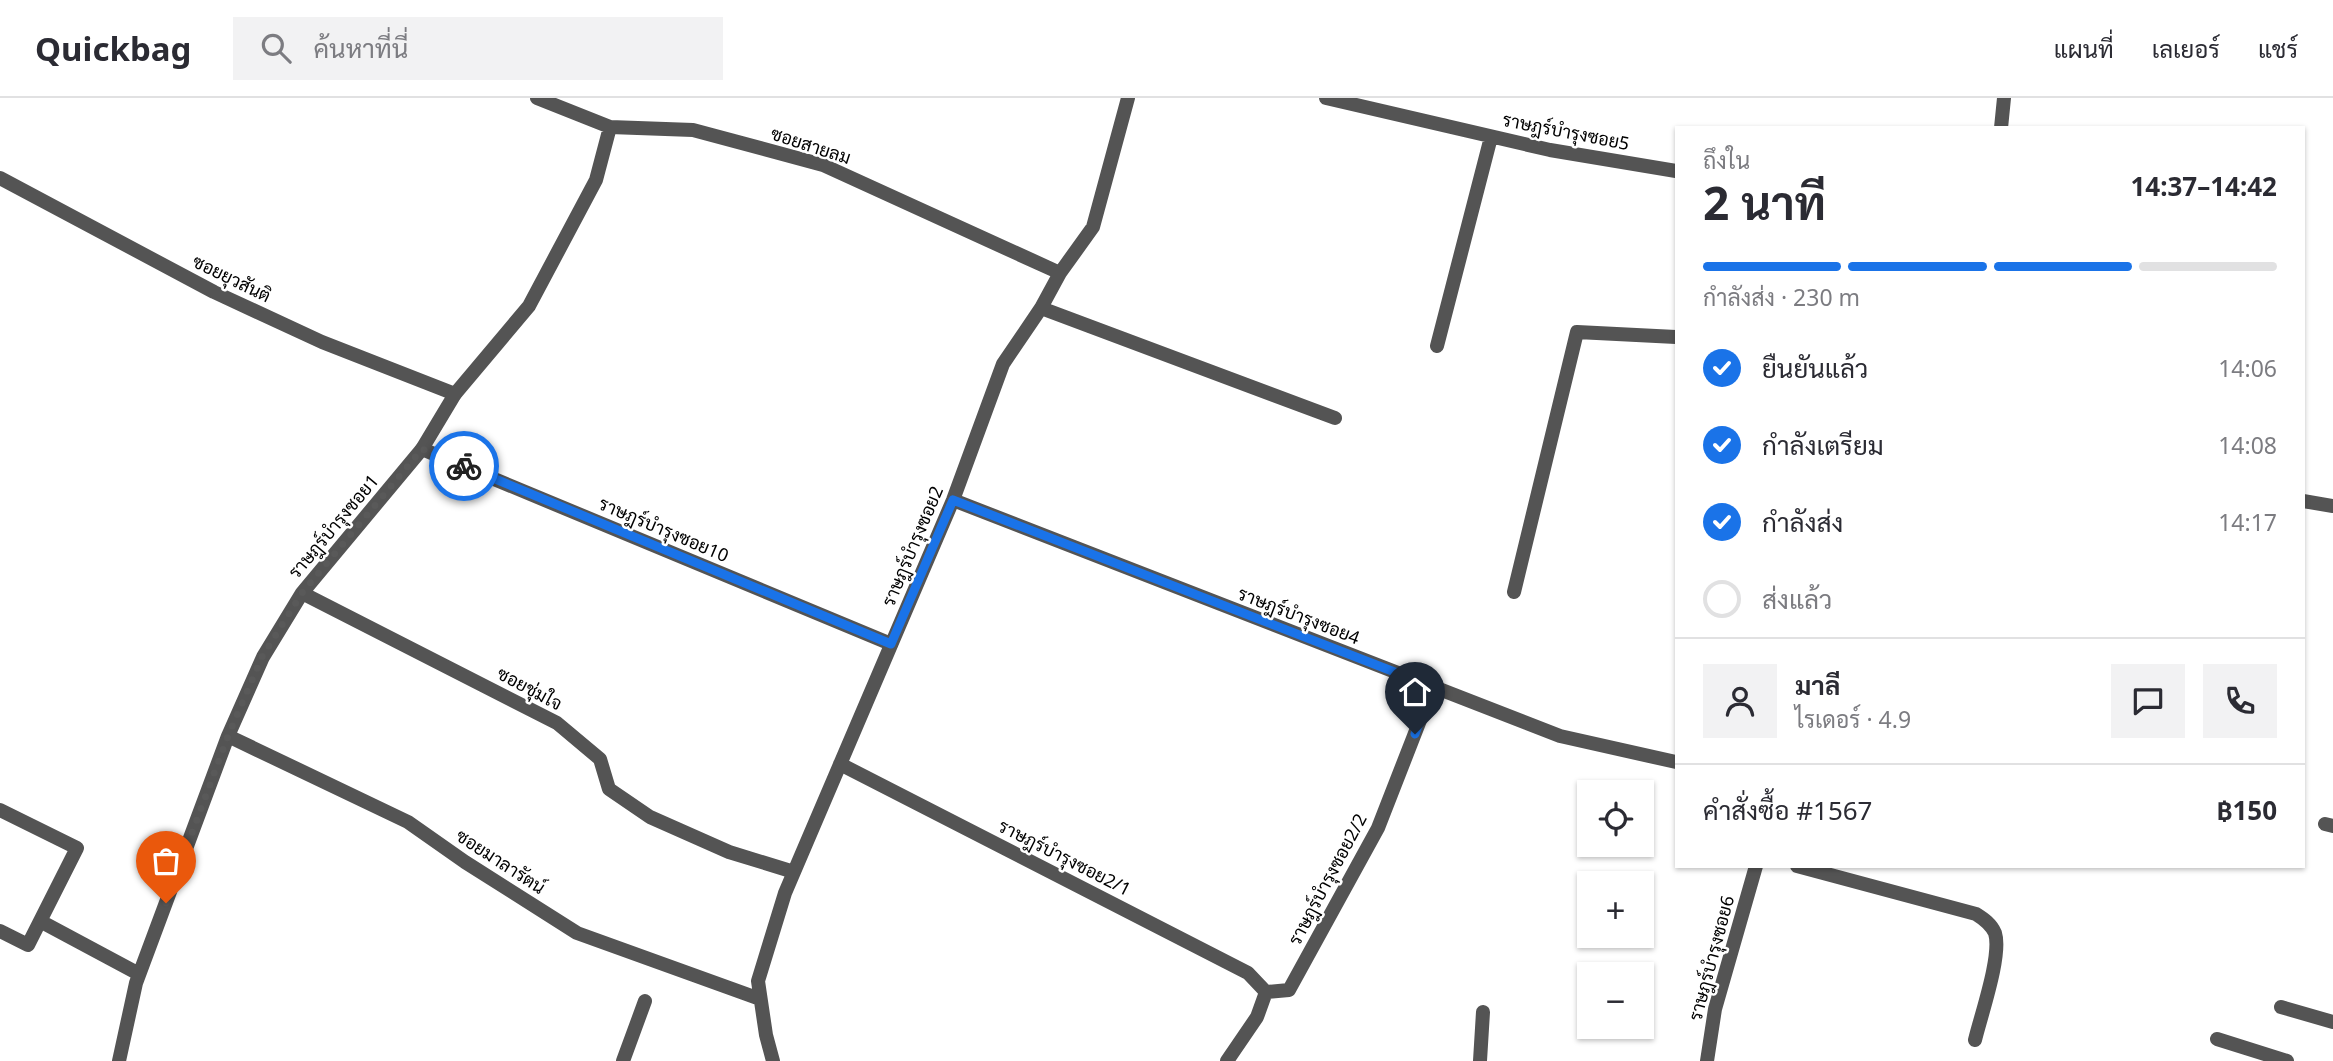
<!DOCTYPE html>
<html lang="th">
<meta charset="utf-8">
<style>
body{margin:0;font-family:"Noto Sans",Sarabun,sans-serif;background:#f2f2f3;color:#2b2b33;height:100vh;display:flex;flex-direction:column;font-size:26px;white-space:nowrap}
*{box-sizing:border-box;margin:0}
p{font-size:23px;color:#7c7c81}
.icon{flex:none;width:38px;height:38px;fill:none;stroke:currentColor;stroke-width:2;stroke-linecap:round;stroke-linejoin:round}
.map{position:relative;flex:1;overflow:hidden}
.sheet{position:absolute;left:1675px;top:28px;width:630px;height:742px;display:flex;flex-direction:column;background:#fff;border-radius:0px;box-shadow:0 2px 5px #0004}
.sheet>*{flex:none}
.fabs{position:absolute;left:1577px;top:682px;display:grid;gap:14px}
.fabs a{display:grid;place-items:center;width:77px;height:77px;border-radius:0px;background:#fff;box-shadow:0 2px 5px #0004;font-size:35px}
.pin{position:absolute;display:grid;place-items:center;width:60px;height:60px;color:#fff;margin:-72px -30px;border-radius:50% 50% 50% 0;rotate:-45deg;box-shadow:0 0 7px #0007}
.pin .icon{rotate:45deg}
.courier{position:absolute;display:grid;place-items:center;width:70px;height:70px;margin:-35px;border:5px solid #1a73e8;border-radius:50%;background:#fff;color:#222;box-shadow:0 2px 9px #0007}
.head em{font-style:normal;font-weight:700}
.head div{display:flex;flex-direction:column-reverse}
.head{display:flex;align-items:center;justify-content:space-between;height:119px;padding:0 28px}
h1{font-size:46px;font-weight:700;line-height:52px}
.bar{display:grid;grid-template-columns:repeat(4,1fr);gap:10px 7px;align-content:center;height:84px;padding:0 28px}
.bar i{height:9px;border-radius:5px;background:#e1e1e2}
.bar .on{background:#1a73e8}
.bar p{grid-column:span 4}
.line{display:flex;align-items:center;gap:18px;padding:0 28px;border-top:2px solid #e1e1e2}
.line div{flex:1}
.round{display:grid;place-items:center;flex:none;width:74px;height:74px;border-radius:0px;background:#f2f2f3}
ol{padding:0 28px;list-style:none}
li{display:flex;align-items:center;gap:21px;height:77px}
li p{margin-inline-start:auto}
li .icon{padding:7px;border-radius:50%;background:#1a73e8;color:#fff;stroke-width:4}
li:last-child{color:#7c7c81}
li i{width:38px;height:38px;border:4px solid #e1e1e2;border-radius:50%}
header{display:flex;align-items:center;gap:42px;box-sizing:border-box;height:98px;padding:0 35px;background:#fff;border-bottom:2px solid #e1e1e2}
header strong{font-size:33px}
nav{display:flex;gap:38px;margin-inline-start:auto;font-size:24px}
.search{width:490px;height:63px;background:#f2f2f3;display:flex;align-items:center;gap:18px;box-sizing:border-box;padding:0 24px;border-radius:0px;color:#7c7c81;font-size:26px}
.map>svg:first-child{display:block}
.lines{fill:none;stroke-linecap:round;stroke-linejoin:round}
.service{stroke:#545454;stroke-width:14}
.minor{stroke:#545454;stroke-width:14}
.done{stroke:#595959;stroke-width:7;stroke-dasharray:0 12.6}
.route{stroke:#1a73e8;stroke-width:9}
.labels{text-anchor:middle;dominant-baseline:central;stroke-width:5;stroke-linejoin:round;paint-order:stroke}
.street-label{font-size:18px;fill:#000;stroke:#fff}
</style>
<header>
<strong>Quickbag</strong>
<div class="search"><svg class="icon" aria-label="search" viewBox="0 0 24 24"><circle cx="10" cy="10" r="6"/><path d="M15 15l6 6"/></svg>ค้นหาที่นี่</div>
<nav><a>แผนที่</a><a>เลเยอร์</a><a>แชร์</a></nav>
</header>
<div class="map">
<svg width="2333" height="963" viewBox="0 0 2333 963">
<rect width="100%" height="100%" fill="#fff"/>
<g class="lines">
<path class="service" d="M 0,80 L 214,194 L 322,244 L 455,296
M 422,351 L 891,546
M 2303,403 L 2333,408
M 1514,494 L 1577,234 L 1676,239
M 2325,726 L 2333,728
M 2281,909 L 2333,924
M 2217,941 L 2287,963
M 1480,963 L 1483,914"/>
<path class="minor" d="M 537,0 L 610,29 L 693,32 L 823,67 L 1060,175
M 1326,0 L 1550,52 L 1676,73
M 2001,30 L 2004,0
M 1041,210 L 1335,320
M 1437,248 L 1491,39
M 953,402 L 1560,638 L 1676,664
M 302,495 L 557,625 L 600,661 L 609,691 L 650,719 L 729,754 L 794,774
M 228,638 L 408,724 L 465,764 L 577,835 L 760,901
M 840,666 L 1248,875 L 1266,894
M 0,712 L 77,750 L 28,847 L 0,833
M 1797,768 L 1976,816 C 1984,821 1991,826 1995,835 C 2002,857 1981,917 1975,942
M 40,823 L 139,876
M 119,963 L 136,885 L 228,638 L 263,559 L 302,495 L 422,351 L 455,296 L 529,208 L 596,82 L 610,29
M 623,963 L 645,903
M 773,963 L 766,937 L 758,883 L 785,795 L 953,402 L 1003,266 L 1041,210 L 1060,175 L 1093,129 L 1128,0
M 1227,963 L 1257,919 L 1266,894 L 1289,892 L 1378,730 L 1433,589
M 1707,963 L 1715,911 L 1756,768"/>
</g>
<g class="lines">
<path class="done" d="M 166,805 L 228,638 L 262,559 L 302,495 L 422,351 L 464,368"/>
<path class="route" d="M 464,368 L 891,546 L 953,402 L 1433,589 L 1415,636"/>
</g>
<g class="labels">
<g class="street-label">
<text transform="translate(1566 33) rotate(11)">ราษฎร์บำรุงซอย5</text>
<text transform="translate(811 47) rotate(18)">ซอยสายลม</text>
<text transform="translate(232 180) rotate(26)">ซอยยุวสันติ</text>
<text transform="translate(333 428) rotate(-50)">ราษฎร์บำรุงซอย1</text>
<text transform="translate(664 431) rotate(23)">ราษฎร์บำรุงซอย10</text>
<text transform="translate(912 448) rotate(-67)">ราษฎร์บำรุงซอย2</text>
<text transform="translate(1299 517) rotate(21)">ราษฎร์บำรุงซอย4</text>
<text transform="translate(530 590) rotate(28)">ซอยชุ่มใจ</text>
<text transform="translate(1065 759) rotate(27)">ราษฎร์บำรุงซอย2/1</text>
<text transform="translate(501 763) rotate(33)">ซอยมาลารัตน์</text>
<text transform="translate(1327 781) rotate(-62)">ราษฎร์บำรุงซอย2/2</text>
<text transform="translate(1711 860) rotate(-75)">ราษฎร์บำรุงซอย6</text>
</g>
</g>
</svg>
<div class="fabs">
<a><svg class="icon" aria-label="locate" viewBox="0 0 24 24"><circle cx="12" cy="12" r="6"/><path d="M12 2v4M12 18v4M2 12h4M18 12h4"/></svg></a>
<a>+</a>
<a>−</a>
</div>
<div class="pin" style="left:166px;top:805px;background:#ea580c"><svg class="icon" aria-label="bag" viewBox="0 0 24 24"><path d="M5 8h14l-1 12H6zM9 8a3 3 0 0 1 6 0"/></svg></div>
<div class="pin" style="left:1415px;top:636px;background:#1f2937"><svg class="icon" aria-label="home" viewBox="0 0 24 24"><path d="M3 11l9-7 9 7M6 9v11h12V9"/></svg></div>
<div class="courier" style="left:464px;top:368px"><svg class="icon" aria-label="bike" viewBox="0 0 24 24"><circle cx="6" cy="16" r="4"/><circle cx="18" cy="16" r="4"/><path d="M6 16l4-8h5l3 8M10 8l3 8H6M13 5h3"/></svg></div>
<section class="sheet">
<div class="head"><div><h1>2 นาที</h1><p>ถึงใน</p></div><em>14:37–14:42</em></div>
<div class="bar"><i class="on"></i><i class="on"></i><i class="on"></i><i></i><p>กำลังส่ง · 230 m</p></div>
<ol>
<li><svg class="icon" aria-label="check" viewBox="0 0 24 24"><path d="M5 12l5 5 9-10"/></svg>ยืนยันแล้ว<p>14:06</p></li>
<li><svg class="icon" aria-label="check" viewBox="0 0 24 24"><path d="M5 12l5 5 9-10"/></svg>กำลังเตรียม<p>14:08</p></li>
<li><svg class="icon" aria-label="check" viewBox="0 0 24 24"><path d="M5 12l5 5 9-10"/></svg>กำลังส่ง<p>14:17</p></li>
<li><i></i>ส่งแล้ว</li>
</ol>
<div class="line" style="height:126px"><a class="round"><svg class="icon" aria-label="person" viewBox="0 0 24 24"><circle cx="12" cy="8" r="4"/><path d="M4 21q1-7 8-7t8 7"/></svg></a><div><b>มาลี</b><p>ไรเดอร์ · 4.9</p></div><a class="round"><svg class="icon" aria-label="chat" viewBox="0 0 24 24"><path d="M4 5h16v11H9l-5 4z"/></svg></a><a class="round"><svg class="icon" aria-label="phone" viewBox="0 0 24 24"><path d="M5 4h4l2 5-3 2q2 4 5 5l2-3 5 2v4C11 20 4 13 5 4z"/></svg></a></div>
<div class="line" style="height:91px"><div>คำสั่งซื้อ #1567</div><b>฿150</b></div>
</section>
</div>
